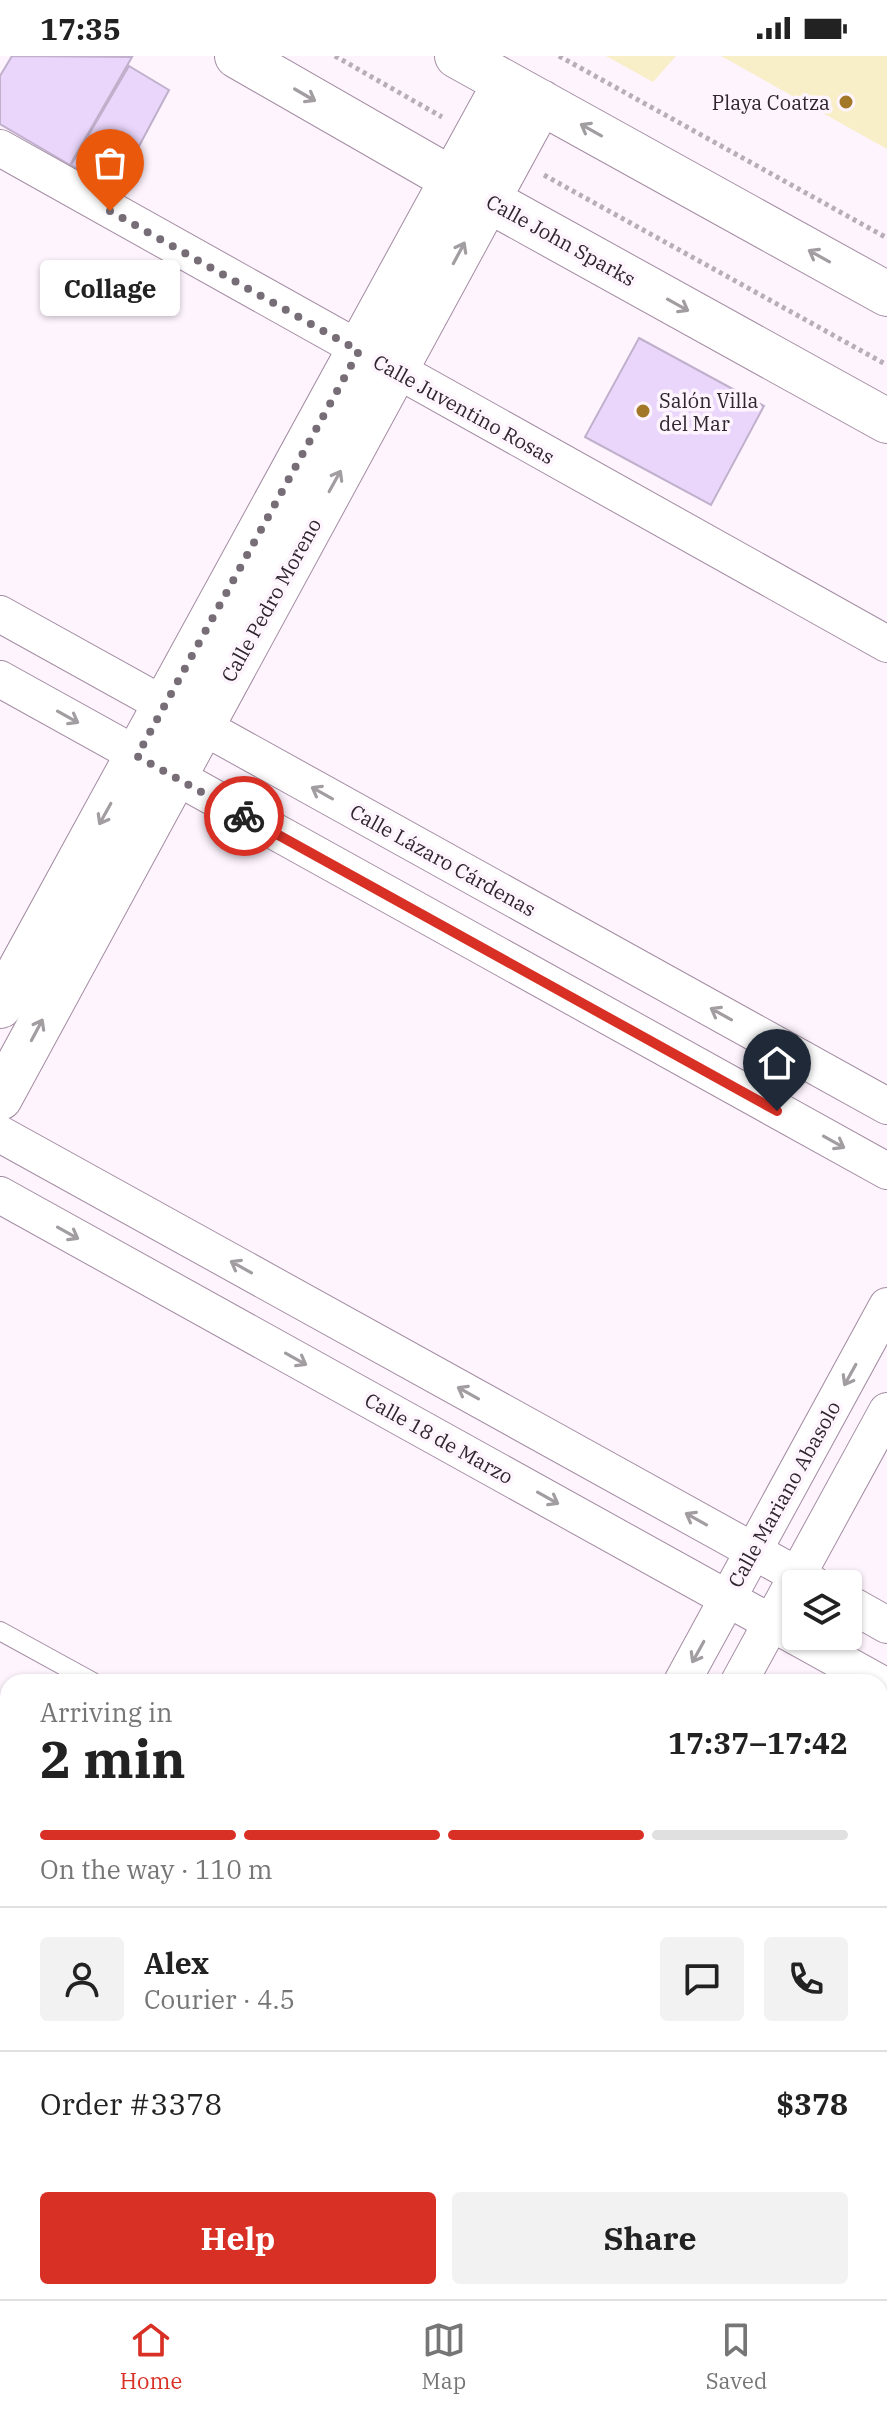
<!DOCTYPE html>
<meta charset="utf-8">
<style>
body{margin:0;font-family:"IBM Plex Serif",serif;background:#f2f2f2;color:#222;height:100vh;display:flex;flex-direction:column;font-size:30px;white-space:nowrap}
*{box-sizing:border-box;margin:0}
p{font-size:26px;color:#767676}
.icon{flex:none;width:44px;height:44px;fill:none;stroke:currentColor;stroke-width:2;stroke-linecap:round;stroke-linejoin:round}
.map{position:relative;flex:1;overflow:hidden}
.sheet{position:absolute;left:0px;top:1618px;width:888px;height:626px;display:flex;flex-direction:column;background:#fff;border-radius:24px 24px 0 0;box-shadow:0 2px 6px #0004}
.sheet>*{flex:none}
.buttons{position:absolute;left:782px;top:1514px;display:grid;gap:16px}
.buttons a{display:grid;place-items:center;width:80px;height:80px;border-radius:8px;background:#fff;box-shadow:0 2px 6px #0004;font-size:40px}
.pin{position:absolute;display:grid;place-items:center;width:68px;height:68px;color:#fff;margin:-82px -34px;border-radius:50% 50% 50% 0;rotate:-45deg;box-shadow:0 0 8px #0007}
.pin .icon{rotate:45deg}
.courier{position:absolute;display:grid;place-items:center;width:80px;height:80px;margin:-40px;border:6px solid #d93025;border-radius:50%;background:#fff;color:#222;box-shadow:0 2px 10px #0007}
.bubble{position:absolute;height:56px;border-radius:8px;background:#fff;box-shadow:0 2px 6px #0004;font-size:26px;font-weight:700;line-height:56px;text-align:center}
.summary em{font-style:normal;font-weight:700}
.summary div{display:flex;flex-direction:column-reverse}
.summary{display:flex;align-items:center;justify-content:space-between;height:136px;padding:0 40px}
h1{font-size:52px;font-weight:700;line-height:60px}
.bar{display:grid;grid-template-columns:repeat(4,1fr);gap:12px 8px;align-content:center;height:96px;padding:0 40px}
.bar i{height:10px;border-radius:6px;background:#e0e0e0}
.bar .selected{background:#d93025}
.bar p{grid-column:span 4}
.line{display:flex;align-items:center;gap:20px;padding:0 40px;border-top:2px solid #e0e0e0}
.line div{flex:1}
.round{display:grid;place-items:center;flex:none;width:84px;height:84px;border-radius:8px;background:#f2f2f2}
.button{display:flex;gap:16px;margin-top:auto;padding:16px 40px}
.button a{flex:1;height:92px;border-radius:8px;background:#d93025;color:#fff;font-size:32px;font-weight:700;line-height:92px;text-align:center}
.button a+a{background:#f2f2f2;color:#222}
.status{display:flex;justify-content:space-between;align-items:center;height:56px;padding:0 40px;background:#fff;direction:ltr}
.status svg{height:22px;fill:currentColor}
.menu{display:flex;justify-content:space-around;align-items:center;height:112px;border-top:2px solid #e0e0e0;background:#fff;font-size:22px;color:#767676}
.menu a{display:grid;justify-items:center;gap:4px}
.menu .selected{color:#d93025}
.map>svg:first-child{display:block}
.green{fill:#a5e4c3}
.sand{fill:#f8eec8}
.building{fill:#ead6fb;stroke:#c0b0cc;stroke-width:2}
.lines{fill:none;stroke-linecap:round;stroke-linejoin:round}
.lane-casing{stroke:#a38ca2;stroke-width:20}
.street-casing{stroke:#a38ca2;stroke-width:38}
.secondary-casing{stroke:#a38ca2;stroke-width:46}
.path{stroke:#b8aeb8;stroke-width:5;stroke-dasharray:4 4;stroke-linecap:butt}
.lane{stroke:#fff;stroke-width:18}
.street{stroke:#fff;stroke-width:36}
.secondary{stroke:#fff;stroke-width:44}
.oneway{stroke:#a19da1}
.done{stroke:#776d77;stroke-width:8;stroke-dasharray:0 14.4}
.route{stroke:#d93025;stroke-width:10}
.poi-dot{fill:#a27727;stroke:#fef4fe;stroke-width:3}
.labels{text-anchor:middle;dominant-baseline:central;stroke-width:7;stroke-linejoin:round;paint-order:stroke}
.poi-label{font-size:20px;fill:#2e252e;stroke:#fef4fe;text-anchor:end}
.street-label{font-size:20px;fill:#2e252e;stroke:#fef4fe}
</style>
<div class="status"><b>17:35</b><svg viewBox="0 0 49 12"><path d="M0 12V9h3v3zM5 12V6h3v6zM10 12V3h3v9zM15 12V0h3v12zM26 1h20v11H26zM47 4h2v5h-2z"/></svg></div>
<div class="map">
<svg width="887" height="2243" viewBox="0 0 887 2243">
<rect width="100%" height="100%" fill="#fef4fe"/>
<path class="green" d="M 887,1919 L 887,2030 L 880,2026 L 880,1932 Z
M 880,2189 L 887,2193 L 887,2243 L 784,2243 L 787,2236 L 880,2236 Z"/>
<path class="sand" d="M 606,0 L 676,0 L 653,26 Z
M 721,0 L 887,0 L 887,93 Z"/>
<path class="building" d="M 12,0 L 132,1 L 70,109 L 0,68 L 0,20 Z
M 129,10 L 169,34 L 115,135 L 71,109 Z
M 639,282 L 764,350 L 711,449 L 585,381 Z"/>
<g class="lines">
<g class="lane-casing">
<path id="lane" d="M 0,1575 L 93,1626"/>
</g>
<g class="street-casing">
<path id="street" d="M 0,92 L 887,588
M 0,558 L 887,1050
M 0,623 L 887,1115
M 0,1078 L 813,1528
M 0,1139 L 878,1626
M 848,1547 L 887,1569
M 682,1626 L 887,1250
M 739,1626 L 887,1355
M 880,2093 L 887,2097
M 0,2103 L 8,2108
M 0,2170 L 8,2174
M 122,2236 L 135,2243
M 244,2236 L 257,2243
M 345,2243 L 349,2236
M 405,2243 L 408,2236"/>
</g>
<g class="secondary-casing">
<path id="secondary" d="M 237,0 L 488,144 L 887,365
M 457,0 L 887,238
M 0,950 L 505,27
M 0,1042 L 541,46"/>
</g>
<path class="path" d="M 335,0 L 442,61
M 559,0 L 887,182
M 544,119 L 887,309
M 794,2243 L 802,2243"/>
<use href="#lane" class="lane"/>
<use href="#street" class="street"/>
<use href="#secondary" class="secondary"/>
</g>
<defs><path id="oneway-shaft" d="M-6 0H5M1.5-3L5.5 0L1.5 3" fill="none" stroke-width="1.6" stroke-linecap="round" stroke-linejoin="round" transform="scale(2)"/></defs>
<g class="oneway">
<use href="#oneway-shaft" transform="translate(305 39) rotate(30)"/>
<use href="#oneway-shaft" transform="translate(591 74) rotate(-151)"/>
<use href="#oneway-shaft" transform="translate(459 197) rotate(-62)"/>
<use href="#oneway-shaft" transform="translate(819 200) rotate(-151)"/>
<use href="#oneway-shaft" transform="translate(678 249) rotate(29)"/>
<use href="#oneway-shaft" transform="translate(335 425) rotate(-61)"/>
<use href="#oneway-shaft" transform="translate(68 661) rotate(29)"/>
<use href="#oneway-shaft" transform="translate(322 737) rotate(-151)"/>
<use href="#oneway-shaft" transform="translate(105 758) rotate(119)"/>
<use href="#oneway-shaft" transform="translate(721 958) rotate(-151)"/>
<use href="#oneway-shaft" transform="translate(37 974) rotate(-62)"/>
<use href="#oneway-shaft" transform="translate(834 1086) rotate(29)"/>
<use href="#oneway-shaft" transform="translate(68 1177) rotate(29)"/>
<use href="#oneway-shaft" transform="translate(241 1211) rotate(-151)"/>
<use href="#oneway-shaft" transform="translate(296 1303) rotate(29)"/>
<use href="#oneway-shaft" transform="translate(850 1319) rotate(119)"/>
<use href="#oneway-shaft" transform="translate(468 1337) rotate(-151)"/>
<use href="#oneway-shaft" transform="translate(548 1442) rotate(29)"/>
<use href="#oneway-shaft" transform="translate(696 1463) rotate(-151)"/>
<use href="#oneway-shaft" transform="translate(698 1596) rotate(119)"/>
</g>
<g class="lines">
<path class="done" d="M 110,155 L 359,295 L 137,700 L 244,760"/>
<path class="route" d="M 244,760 L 777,1055"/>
</g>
<g class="poi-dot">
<circle cx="846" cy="46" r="8"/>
<circle cx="643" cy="355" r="8"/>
</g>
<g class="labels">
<g class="poi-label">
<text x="830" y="46">Playa Coatza</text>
<text x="659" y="344" text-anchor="start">Salón Villa<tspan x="659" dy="23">del Mar</tspan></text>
</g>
<g class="street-label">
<text transform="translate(561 184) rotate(29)">Calle John Sparks</text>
<text transform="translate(464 353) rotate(29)">Calle Juventino Rosas</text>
<text transform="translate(271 544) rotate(-61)">Calle Pedro Moreno</text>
<text transform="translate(443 804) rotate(29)">Calle Lázaro Cárdenas</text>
<text transform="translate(439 1382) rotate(29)">Calle 18 de Marzo</text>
<text transform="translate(784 1438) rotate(-61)">Calle Mariano Abasolo</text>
</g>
</g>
</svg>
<div class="buttons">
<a><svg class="icon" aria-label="layers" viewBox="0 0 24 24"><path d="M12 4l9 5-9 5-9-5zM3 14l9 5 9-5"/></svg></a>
</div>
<div class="pin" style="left:110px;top:155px;background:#ea580c"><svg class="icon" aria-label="bag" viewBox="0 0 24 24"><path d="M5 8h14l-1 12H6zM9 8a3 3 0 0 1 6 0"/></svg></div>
<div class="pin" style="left:777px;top:1055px;background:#1f2937"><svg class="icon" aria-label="home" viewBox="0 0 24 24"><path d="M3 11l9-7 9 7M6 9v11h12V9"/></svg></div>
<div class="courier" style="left:244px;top:760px"><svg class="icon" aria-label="bike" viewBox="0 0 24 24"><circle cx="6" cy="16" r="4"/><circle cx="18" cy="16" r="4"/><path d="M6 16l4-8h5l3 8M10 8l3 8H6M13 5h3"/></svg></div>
<div class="bubble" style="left:40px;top:204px;width:140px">Collage</div>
<section class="sheet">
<div class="summary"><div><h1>2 min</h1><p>Arriving in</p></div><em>17:37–17:42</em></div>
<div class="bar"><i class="selected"></i><i class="selected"></i><i class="selected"></i><i></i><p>On the way · 110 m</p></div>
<div class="line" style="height:144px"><a class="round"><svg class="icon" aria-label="person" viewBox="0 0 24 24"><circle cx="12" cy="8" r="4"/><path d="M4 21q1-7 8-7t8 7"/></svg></a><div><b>Alex</b><p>Courier · 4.5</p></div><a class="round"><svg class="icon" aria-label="chat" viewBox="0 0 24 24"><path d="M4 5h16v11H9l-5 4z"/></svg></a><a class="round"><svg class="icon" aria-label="phone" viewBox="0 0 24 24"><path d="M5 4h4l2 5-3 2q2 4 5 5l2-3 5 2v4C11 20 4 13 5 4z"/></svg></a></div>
<div class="line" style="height:104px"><div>Order #3378</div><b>$378</b></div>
<div class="button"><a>Help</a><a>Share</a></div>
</section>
</div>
<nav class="menu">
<a class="selected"><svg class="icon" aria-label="home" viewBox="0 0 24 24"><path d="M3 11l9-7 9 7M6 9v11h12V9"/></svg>Home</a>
<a><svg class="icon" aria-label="map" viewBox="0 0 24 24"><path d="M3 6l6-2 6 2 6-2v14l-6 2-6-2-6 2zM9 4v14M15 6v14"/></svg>Map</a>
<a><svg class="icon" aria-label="saved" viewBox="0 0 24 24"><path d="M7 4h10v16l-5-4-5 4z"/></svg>Saved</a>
</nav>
